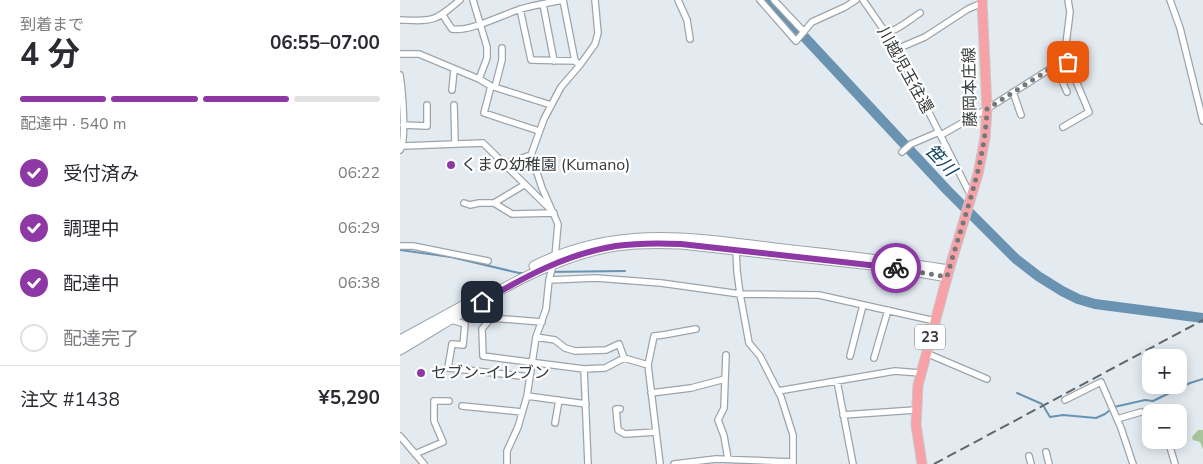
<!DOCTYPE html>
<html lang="ja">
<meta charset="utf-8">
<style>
body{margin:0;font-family:"Nunito Sans","Noto Sans JP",sans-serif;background:#f2f2f3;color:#2b2b33;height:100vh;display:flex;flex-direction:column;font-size:19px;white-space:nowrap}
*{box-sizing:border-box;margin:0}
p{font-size:16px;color:#7c7c81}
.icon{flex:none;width:28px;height:28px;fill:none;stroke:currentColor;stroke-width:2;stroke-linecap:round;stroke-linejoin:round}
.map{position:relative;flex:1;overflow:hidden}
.details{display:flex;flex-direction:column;background:#fff;width:400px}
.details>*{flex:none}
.tools{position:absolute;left:742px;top:349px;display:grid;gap:10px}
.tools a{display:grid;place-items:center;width:45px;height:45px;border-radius:10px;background:#fff;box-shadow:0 2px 12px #0003;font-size:25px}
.pin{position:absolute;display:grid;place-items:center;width:42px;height:42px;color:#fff;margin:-21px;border-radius:10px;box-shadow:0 2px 8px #0006}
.courier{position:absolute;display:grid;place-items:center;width:50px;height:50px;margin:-25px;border:4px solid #8d38a5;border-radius:50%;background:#fff;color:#222;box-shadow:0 1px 6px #0007}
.overview em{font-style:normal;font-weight:700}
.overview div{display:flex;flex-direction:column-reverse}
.overview{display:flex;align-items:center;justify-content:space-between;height:85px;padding:0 20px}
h1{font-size:32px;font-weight:700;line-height:38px}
.bar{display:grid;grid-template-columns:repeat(4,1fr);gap:8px 5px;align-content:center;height:60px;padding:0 20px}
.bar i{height:6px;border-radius:4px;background:#e1e1e2}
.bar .current{background:#8d38a5}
.bar p{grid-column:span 4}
.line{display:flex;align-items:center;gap:12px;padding:0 20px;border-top:1px solid #e1e1e2}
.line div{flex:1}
ol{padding:0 20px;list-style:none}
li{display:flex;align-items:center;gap:15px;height:55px}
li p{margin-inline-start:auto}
li .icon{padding:5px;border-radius:50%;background:#8d38a5;color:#fff;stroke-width:4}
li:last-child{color:#7c7c81}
li i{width:28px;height:28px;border:2px solid #e1e1e2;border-radius:50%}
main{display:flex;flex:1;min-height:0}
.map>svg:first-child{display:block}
.forest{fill:#a8c49a}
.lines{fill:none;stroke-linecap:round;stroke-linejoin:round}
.stream{stroke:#6993b1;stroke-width:2}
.river{stroke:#6993b1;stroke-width:10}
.street-casing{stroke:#9da4a9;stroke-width:8}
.secondary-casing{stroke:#9da4a9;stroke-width:11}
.primary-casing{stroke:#c7c8c8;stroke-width:11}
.street{stroke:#fff;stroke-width:5.5}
.secondary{stroke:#fff;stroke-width:9}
.primary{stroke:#f8a2a7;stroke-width:9}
.rail{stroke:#62666a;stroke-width:2;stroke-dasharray:10 5;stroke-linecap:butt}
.done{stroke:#73787b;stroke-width:5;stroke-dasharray:0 9}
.route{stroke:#8d38a5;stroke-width:6}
.poi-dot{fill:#8d38a5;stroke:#fff;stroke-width:2}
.labels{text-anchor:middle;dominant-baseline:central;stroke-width:4.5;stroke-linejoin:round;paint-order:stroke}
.shield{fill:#fff;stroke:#737576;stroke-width:1}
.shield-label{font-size:15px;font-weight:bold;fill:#373a3c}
.street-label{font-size:16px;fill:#373a3c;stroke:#fff}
.poi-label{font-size:16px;fill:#373a3c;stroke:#fff;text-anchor:start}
.water-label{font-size:18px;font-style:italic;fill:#104464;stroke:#fff}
</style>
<main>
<section class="details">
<div class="overview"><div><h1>4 分</h1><p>到着まで</p></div><em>06:55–07:00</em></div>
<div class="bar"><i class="current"></i><i class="current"></i><i class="current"></i><i></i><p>配達中 · 540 m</p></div>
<ol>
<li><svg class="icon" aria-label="check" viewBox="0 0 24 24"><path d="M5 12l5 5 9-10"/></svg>受付済み<p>06:22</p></li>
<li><svg class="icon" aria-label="check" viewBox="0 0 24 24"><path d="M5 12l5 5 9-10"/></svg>調理中<p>06:29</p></li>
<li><svg class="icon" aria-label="check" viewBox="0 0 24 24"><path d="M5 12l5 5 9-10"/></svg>配達中<p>06:38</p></li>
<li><i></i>配達完了</li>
</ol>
<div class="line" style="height:65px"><div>注文 #1438</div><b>¥5,290</b></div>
</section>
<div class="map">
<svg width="803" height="464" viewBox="0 0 803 464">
<rect width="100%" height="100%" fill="#e3ebf1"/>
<path class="forest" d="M 798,430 L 803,430 L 803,449 L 800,442 L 793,440 L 792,437 Z"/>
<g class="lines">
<path class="stream" d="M 0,250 L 51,257 L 119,273 L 125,273
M 145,272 L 225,271
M 617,393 L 642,404
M 644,407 L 650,417 L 663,415 L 696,418 L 705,414 L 714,407 L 745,400 L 753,401 L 790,383 L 803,379"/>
<path class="river" d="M 370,0 L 547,190 L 616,259 L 638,276 L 662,291 L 678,299 L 695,304 L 803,318"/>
<g class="street-casing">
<path id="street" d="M 73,0 L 87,47 L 87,58 L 79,79
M 163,0 L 175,61
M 278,0 L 287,20 L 290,39
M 360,0 L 396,41 L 412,22 L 445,7 L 456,0
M 374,0 L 404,32
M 463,0 L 497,49 L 571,196
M 770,0 L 780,28 L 803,121
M 143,4 L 154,61
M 120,9 L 131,60 L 175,61 L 180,65
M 42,14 L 52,29 C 69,32 100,16 118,10 C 132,5 148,3 163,0
M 0,20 C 34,21 34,22 60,0
M 486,33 C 499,30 509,20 520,13
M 497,49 L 525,37 L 568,9 L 582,3
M 0,54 L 19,54 L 79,79 L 91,86 L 151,105
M 664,60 L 670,12 L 668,0
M 655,65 L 667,92
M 0,75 C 2,88 7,142 0,150
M 91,86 L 84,113 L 139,131
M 95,87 L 102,60 L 102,48
M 52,90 L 54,70
M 613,92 L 621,115
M 54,105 L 55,144
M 3,125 L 27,126 L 27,105
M 663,127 L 689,112 L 668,62 L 664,60
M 541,135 L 587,109 L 664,60
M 3,146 L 83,143 L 150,209
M 502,152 L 511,144 L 539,132
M 104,164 L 131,155
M 64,203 L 70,205 L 79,203 L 94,203 L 112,214 L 154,213
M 94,203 L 124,185
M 0,246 L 13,246 L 88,261
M 336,249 L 337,271 L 340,294 L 349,343 L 360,356 L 381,397 L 393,435 L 393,464
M 149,280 L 196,278 L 261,283 L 340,294 L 419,295 L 535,321
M 51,320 L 65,324 L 63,345 L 52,344 L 48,368 L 130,377
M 142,322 L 91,318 L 82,329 L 83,356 L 184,369 L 205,368 L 224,358 L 248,365 L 260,464
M 136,337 L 155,340 L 165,348 L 175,351 L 206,350 L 219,344 L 224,358
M 526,353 L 587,379
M 326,355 L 324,408 L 318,420 L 324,436 L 328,459
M 450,356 L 463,305
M 474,358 L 488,310
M 248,365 L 254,336 C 268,335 282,331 296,329
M 184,369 L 188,464
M 437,381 L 453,464
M 378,391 L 495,371 L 520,373
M 251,393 L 291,388 L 325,379
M 127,396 L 186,404
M 665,400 L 701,382 L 721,428 L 733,464
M 62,406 L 122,412
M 220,409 L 216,409 L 218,430 L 225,434 L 256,432
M 443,415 L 515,410
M 717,419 L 741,412
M 155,423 L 159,400
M 0,436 L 24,464
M 770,447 L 775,464
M 646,452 L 649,464
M 15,454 L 43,442 L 34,421 L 34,401 L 49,401
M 629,456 L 631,464
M 107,464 L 107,451 L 118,427 L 127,396 L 136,337 L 146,309 L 149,280 L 155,257 L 158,224 L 142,188 L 131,155 L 144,119 L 161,87 L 180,65 L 195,44 L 198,33 L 195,0
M 274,464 L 316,459 L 393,462"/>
</g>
<g class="secondary-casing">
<path id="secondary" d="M 134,266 C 218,224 294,238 383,249 C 439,255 494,261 549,270
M 0,340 L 68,303
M 0,350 C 66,311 140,258 216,246 C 238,243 259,243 281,244 L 490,267 L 547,277"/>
</g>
<g class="primary-casing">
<path id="primary" d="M 522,464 L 516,425 L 518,385 L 549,270 L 578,174 L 585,138 L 587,109 L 582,0"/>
</g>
<use href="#street" class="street"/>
<use href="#secondary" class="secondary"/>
<use href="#primary" class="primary"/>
<path class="rail" d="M 534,464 L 803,320"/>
</g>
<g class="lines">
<path class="done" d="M 496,268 L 547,277 C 562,221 585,167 587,109 L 664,60 L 668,62"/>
<path class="route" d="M 82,302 C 124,277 166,254 216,246 C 237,243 259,243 281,244 L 496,268"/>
</g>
<g class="poi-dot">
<circle cx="51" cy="165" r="5"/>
<circle cx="21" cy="373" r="5"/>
</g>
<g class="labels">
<rect class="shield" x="515" y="324.5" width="30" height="25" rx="4"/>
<g class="shield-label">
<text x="530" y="337">23</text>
</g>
<g class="street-label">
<text transform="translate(505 70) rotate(61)">川越児玉往還</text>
<text transform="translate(570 87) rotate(-91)">藤岡本庄線</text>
</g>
<g class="poi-label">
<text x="61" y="165">くまの幼稚園 (Kumano)</text>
<text x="31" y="373">セブン-イレブン</text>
</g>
<g class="water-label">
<text transform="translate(541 160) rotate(47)">笹川</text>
</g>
</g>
</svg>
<div class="tools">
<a>+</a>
<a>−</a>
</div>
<div class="pin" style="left:668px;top:62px;background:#ea580c"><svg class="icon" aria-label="bag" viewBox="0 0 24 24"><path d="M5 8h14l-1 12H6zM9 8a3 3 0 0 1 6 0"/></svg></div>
<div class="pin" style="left:82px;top:302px;background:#1f2937"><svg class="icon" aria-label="home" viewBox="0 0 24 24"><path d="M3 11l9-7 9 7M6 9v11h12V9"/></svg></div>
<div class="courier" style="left:496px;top:268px"><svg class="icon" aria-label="bike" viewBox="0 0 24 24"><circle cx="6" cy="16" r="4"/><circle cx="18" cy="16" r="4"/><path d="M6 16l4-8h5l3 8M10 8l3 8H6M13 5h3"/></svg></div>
</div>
</main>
